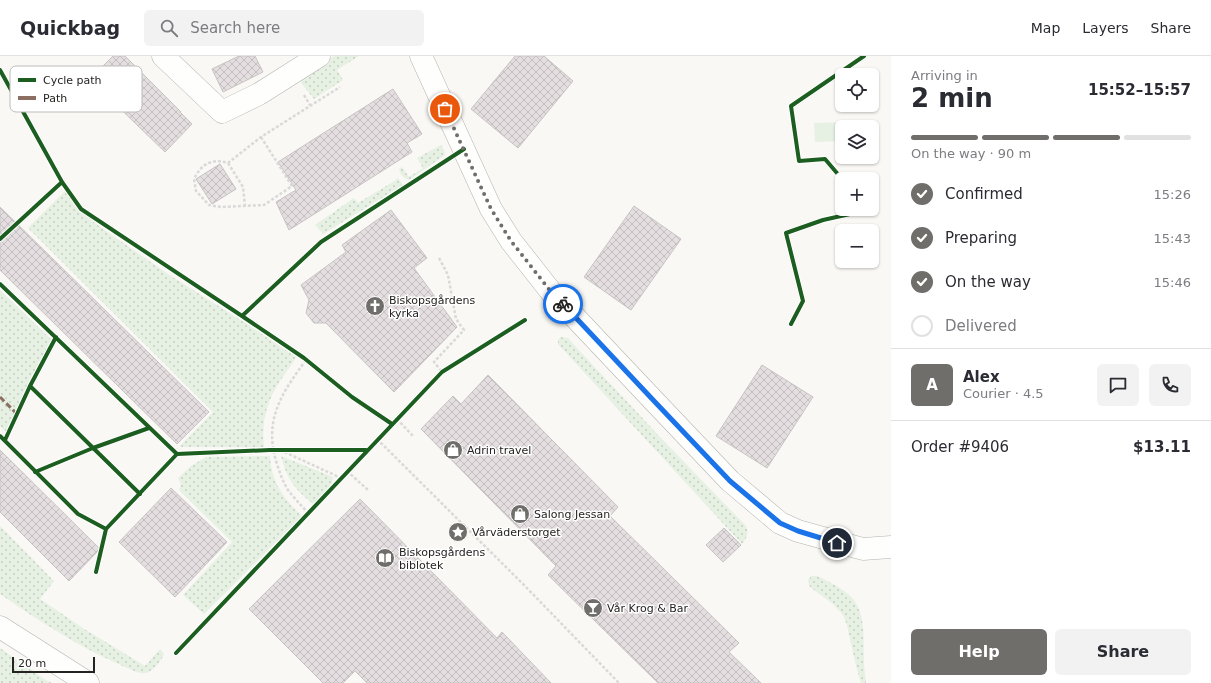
<!DOCTYPE html>
<meta charset="utf-8">
<style>
body{margin:0;font-family:"DejaVu Sans",sans-serif;background:#f2f2f3;color:#2b2b33;height:100vh;display:flex;flex-direction:column;font-size:15px;white-space:nowrap}
*{box-sizing:border-box;margin:0}
p{font-size:13px;color:#7c7c81}
.icon{flex:none;width:22px;height:22px;fill:none;stroke:currentColor;stroke-width:2;stroke-linecap:round;stroke-linejoin:round}
.map{position:relative;flex:1;overflow:hidden}
.details{display:flex;flex-direction:column;background:#fff;width:320px}
.details>*{flex:none}
.fabs{position:absolute;left:835px;top:12px;display:grid;gap:8px}
.fabs a{display:grid;place-items:center;width:44px;height:44px;border-radius:6px;background:#fff;box-shadow:0 1px 3px #0004;font-size:20px}
.scale{position:absolute;left:12px;bottom:10px;width:83px;box-sizing:border-box;padding-left:4px;border:2px solid #242321;border-top:0;font-size:11px;line-height:14px;white-space:nowrap;color:#242321;-webkit-text-stroke:3px #fff;paint-order:stroke}
.pin{position:absolute;display:grid;place-items:center;width:34px;height:34px;color:#fff;margin:-17px;border:2px solid #fff;border-radius:50%;box-shadow:0 1px 4px #0007}
.courier{position:absolute;display:grid;place-items:center;width:40px;height:40px;margin:-20px;border:3px solid #1a73e8;border-radius:50%;background:#fff;color:#222;box-shadow:0 1px 5px #0007}
.head em{font-style:normal;font-weight:600}
.head div{display:flex;flex-direction:column-reverse}
.head{display:flex;align-items:center;justify-content:space-between;height:68px;padding:0 20px}
h1{font-size:26px;font-weight:600;line-height:30px}
.bar{display:grid;grid-template-columns:repeat(4,1fr);gap:6px 4px;align-content:center;height:48px;padding:0 20px}
.bar i{height:5px;border-radius:3px;background:#e1e1e2}
.bar .selected{background:#6f6e6b}
.bar p{grid-column:span 4}
.line{display:flex;align-items:center;gap:10px;padding:0 20px;border-top:1px solid #e1e1e2}
.line div{flex:1}
.round{display:grid;place-items:center;flex:none;width:42px;height:42px;border-radius:6px;background:#f2f2f3}
ol{padding:0 20px;list-style:none}
li{display:flex;align-items:center;gap:12px;height:44px}
li p{margin-inline-start:auto}
li .icon{padding:4px;border-radius:50%;background:#6f6e6b;color:#fff;stroke-width:4}
li:last-child{color:#7c7c81}
li i{width:22px;height:22px;border:2px solid #e1e1e2;border-radius:50%}
.button{display:flex;gap:8px;margin-top:auto;padding:8px 20px}
.button a{flex:1;height:46px;border-radius:6px;background:#6f6e6b;color:#fff;font-size:16px;font-weight:600;line-height:46px;text-align:center}
.button a+a{background:#f2f2f3;color:#2b2b33}
header{display:flex;align-items:center;gap:24px;box-sizing:border-box;height:56px;padding:0 20px;background:#fff;border-bottom:1px solid #e1e1e2}
header strong{font-size:19px}
nav{display:flex;gap:22px;margin-inline-start:auto;font-size:14px}
.search{width:280px;height:36px;background:#f2f2f3;display:flex;align-items:center;gap:10px;box-sizing:border-box;padding:0 14px;border-radius:6px;color:#7c7c81;font-size:15px}
main{display:flex;flex:1;min-height:0}
.map>svg:first-child{display:block}
.grass{fill:url(#grass-dots)}
.pitch{fill:#e6f0e3}
.building{fill:url(#building-cross-hatch);stroke:#c6c4c3}
.lines{fill:none;stroke-linecap:round;stroke-linejoin:round}
.street-casing{stroke:#b4b3b0;stroke-width:23}
.path{stroke:#dad9d9;stroke-width:2.5;stroke-dasharray:3 2;stroke-linecap:butt}
.street{stroke:#fefefd;stroke-width:22}
.quiet{stroke:#8d6e63;stroke-width:3;stroke-dasharray:6 3;stroke-linecap:butt}
.cycleway-casing{stroke:#fff;stroke-width:6}
.cycleway{stroke:#1b5e20;stroke-width:4}
.done{stroke:#6f6e6b;stroke-width:4;stroke-dasharray:0 7.2}
.route{stroke:#1a73e8;stroke-width:5}
.labels{text-anchor:middle;dominant-baseline:central;stroke-width:3;stroke-linejoin:round;paint-order:stroke}
.poi-label{font-size:11px;fill:#242321;stroke:#fff;text-anchor:start}
.key{fill:#fff;stroke:#bdbdbc;stroke-width:1}
.key-label{font-size:11px;fill:#242321}
</style>
<header>
<strong>Quickbag</strong>
<div class="search"><svg class="icon" aria-label="search" viewBox="0 0 24 24"><circle cx="10" cy="10" r="6"/><path d="M15 15l6 6"/></svg>Search here</div>
<nav><a>Map</a><a>Layers</a><a>Share</a></nav>
</header>
<main>
<div class="map">
<svg width="891" height="627" viewBox="0 0 891 627">
<defs>
<pattern id="grass-dots" width="8" height="8" patternUnits="userSpaceOnUse"><rect width="8" height="8" fill="#e6f0e3"/><path d="M2 2h.1M6 6h.1" fill="none" stroke="#c5cec2" stroke-width="1.8" stroke-linecap="round"/></pattern>
<pattern id="building-cross-hatch" width="8" height="8" patternUnits="userSpaceOnUse"><rect width="8" height="8" fill="#e5dee1"/><path d="M0 0l8 8M0 8l8-8" fill="none" stroke="#c4bec1"/></pattern>
</defs>
<rect width="100%" height="100%" fill="#f9f8f4"/>
<path class="grass" d="M 334,0 L 359,0 L 337,14 L 343,24 L 314,43 L 302,28 L 300,23 Z
M 441,89 L 444,94 L 445,99 L 409,124 C 403,122 401,119 399,113 L 402,111 L 409,121 L 423,112 L 417,102 Z
M 398,122 L 403,129 L 323,178 L 315,169 L 354,142 L 358,147 L 396,124 L 396,123 Z
M 66,134 L 90,163 L 103,173 L 171,220 L 250,270 L 296,301 C 292,309 285,317 280,325 C 267,345 261,366 264,391 L 182,391 L 180,390 L 213,356 L 28,172 Z
M 0,234 L 56,288 L 7,377 L 0,370 Z
M 560,281 L 568,282 L 576,291 L 660,381 L 746,470 C 749,477 747,482 742,488 L 558,288 L 558,285 Z
M 270,400 C 271,426 284,443 302,460 L 204,558 L 183,539 L 232,486 L 179,434 L 181,428 L 178,422 L 191,410 L 206,401 Z
M 281,400 L 333,421 C 333,432 320,441 313,448 C 295,433 287,424 281,400 Z
M 0,470 L 54,525 L 40,543 L 86,574 L 145,610 L 160,593 L 164,598 C 161,605 153,616 145,617 C 138,618 131,613 125,611 C 81,592 39,565 0,538 Z
M 811,520 L 816,520 L 820,521 C 830,527 845,533 853,543 C 866,559 863,583 864,602 C 864,611 865,619 866,627 L 861,627 L 856,610 L 847,569 L 843,559 L 833,548 L 810,531 L 808,525 Z
M 0,592 L 44,623 L 52,627 L 0,627 Z"/>
<path class="pitch" d="M 878,65 L 878,84 L 872,84 L 872,71 L 842,71 L 842,85 L 815,86 L 814,67 Z"/>
<path class="building" d="M 113,0 L 125,0 L 181,56 L 180,56 L 192,68 L 165,96 L 103,36 L 104,35 L 91,22 Z
M 239,0 L 255,0 L 263,16 L 223,36 L 212,13 Z
M 515,0 L 544,0 L 573,25 L 518,92 L 471,53 Z
M 393,33 L 422,78 L 407,87 L 412,96 L 289,174 L 276,146 L 296,134 L 278,106 Z
M 220,108 L 236,133 L 212,148 L 196,123 Z
M 634,150 L 681,183 L 631,254 L 584,221 Z
M 0,151 L 209,356 L 177,388 L 0,214 Z
M 391,154 L 427,202 L 414,212 L 457,271 L 394,336 L 326,267 L 314,267 L 306,257 L 309,244 L 301,229 L 346,196 L 342,189 Z
M 762,309 L 813,341 L 767,412 L 716,380 Z
M 488,319 L 618,451 L 610,460 L 739,587 L 729,596 L 761,627 L 658,627 L 548,519 L 556,510 L 421,373 L 453,340 L 461,348 Z
M 0,394 L 100,493 L 69,525 L 0,456 Z
M 171,432 L 227,486 L 175,541 L 119,486 Z
M 360,443 L 497,582 L 502,576 L 551,627 L 367,627 L 355,615 L 343,627 L 323,627 L 249,553 Z
M 724,472 L 741,489 L 723,506 L 706,489 Z"/>
<g class="lines">
<g class="street-casing">
<path id="street" d="M 163,0 L 222,56 L 259,38 L 319,0
M 421,0 L 491,153 L 511,185 L 552,237 L 655,346 L 730,425 L 780,467 L 798,475 L 863,493 L 891,491
M 0,571 L 88,627"/>
</g>
<path class="path" d="M 304,39 L 310,49
M 261,81 L 292,130 L 264,149 L 221,151 L 209,149 L 196,135 L 194,123 C 201,108 212,102 228,107 L 261,81 L 340,31
M 228,107 L 243,131 L 245,150
M 439,202 L 448,219 L 456,263 L 464,274 L 434,306 L 442,316
M 306,304 C 281,338 263,365 277,408 C 280,417 283,426 288,434 C 294,442 301,449 308,457
M 397,363 L 414,381
M 377,383 L 523,528 L 619,627
M 280,394 L 341,422
M 347,415 L 368,434"/>
<use href="#street" class="street"/>
<path class="quiet" d="M 0,341 L 17,358"/>
<g class="cycleway-casing">
<path id="cycleway" d="M 0,14 L 62,126 L 81,153 L 242,260 L 304,302 L 352,341 L 392,368
M 842,123 L 825,103 L 799,105 L 791,50 L 864,0
M 0,183 L 62,126
M 0,228 L 177,398
M 242,260 L 321,186 L 464,93
M 791,268 L 803,245 L 786,177 L 823,164 L 850,158 L 849,153
M 30,330 L 140,438
M 0,380 L 78,458 L 106,473
M 5,384 L 30,330 L 56,281
M 35,416 L 93,392 L 149,372
M 96,516 L 106,473 L 177,398 L 270,394 L 366,394
M 176,597 L 442,316 L 525,264"/>
</g>
<use href="#cycleway" class="cycleway"/>
</g>
<g class="lines">
<path class="done" d="M 445,53 L 491,153 L 511,185 L 552,237 L 563,248"/>
<path class="route" d="M 563,248 L 655,346 L 730,425 L 780,467 L 798,475 L 837,487"/>
</g>
<defs>
<g id="church-disc" transform="scale(1)"><circle r="9.5" fill="#6f6e6b" stroke="#fff"/><path d="M-1.2-6h2.4v3.5h3.3v2.4h-3.3V6h-2.4V-.1h-3.3v-2.4h3.3Z" fill="#fff"/></g>
<g id="shop-disc" transform="scale(1)"><circle r="9.5" fill="#6f6e6b" stroke="#fff"/><path d="M-5-2.5h2.3a2.7 3.5 0 0 1 5.4 0H5L5.5 6h-11ZM-1.5-2.5h3a1.5 2.3 0 0 0-3 0Z" fill="#fff"/></g>
<g id="sight-disc" transform="scale(1)"><circle r="9.5" fill="#6f6e6b" stroke="#fff"/><path d="M0-6L1.8-2.2L6-1.7L2.9 1.2L3.7 5.4L0 3.3L-3.7 5.4L-2.9 1.2L-6-1.7L-1.8-2.2Z" fill="#fff"/></g>
<g id="library-disc" transform="scale(1)"><circle r="9.5" fill="#6f6e6b" stroke="#fff"/><path d="M-6-4Q-3-5.5-.7-3.5V5Q-3 3-6 4ZM6-4Q3-5.5 .7-3.5V5Q3 3 6 4Z" fill="#fff"/></g>
<g id="bar-disc" transform="scale(1)"><circle r="9.5" fill="#6f6e6b" stroke="#fff"/><path d="M-6-5H6L.8 .8V4.5H3.5V6h-7V4.5H-.8V.8Z" fill="#fff"/></g>
</defs>
<g fill-rule="evenodd">
<use href="#church-disc" x="375" y="250"/>
<use href="#shop-disc" x="453" y="394"/>
<use href="#shop-disc" x="520" y="458"/>
<use href="#sight-disc" x="458" y="476"/>
<use href="#library-disc" x="385" y="502"/>
<use href="#bar-disc" x="593" y="552"/>
</g>
<g class="labels">
<g class="poi-label">
<text x="389" y="244">Biskopsgårdens<tspan x="389" dy="13">kyrka</tspan></text>
<text x="467" y="394">Adrin travel</text>
<text x="534" y="458">Salong Jessan</text>
<text x="472" y="476">Vårväderstorget</text>
<text x="399" y="496">Biskopsgårdens<tspan x="399" dy="13">biblotek</tspan></text>
<text x="607" y="552">Vår Krog &amp; Bar</text>
</g>
</g>
<rect x="10" y="10" width="132" height="46" rx="6" class="key"/>
<rect x="18" y="22" width="18" height="4" fill="#1b5e20"/>
<rect x="18" y="40" width="18" height="4" fill="#8d6e63"/>
<g class="key-label">
<text x="43" y="28">Cycle path</text>
<text x="43" y="46">Path</text>
</g>
</svg>
<div class="fabs">
<a><svg class="icon" aria-label="locate" viewBox="0 0 24 24"><circle cx="12" cy="12" r="6"/><path d="M12 2v4M12 18v4M2 12h4M18 12h4"/></svg></a>
<a><svg class="icon" aria-label="layers" viewBox="0 0 24 24"><path d="M12 4l9 5-9 5-9-5zM3 14l9 5 9-5"/></svg></a>
<a>+</a>
<a>−</a>
</div>
<div class="scale">20 m</div>
<div class="pin" style="left:445px;top:53px;background:#ea580c"><svg class="icon" aria-label="bag" viewBox="0 0 24 24"><path d="M5 8h14l-1 12H6zM9 8a3 3 0 0 1 6 0"/></svg></div>
<div class="pin" style="left:837px;top:487px;background:#1f2937"><svg class="icon" aria-label="home" viewBox="0 0 24 24"><path d="M3 11l9-7 9 7M6 9v11h12V9"/></svg></div>
<div class="courier" style="left:563px;top:248px"><svg class="icon" aria-label="bike" viewBox="0 0 24 24"><circle cx="6" cy="16" r="4"/><circle cx="18" cy="16" r="4"/><path d="M6 16l4-8h5l3 8M10 8l3 8H6M13 5h3"/></svg></div>
</div>
<section class="details">
<div class="head"><div><h1>2 min</h1><p>Arriving in</p></div><em>15:52–15:57</em></div>
<div class="bar"><i class="selected"></i><i class="selected"></i><i class="selected"></i><i></i><p>On the way · 90 m</p></div>
<ol>
<li><svg class="icon" aria-label="check" viewBox="0 0 24 24"><path d="M5 12l5 5 9-10"/></svg>Confirmed<p>15:26</p></li>
<li><svg class="icon" aria-label="check" viewBox="0 0 24 24"><path d="M5 12l5 5 9-10"/></svg>Preparing<p>15:43</p></li>
<li><svg class="icon" aria-label="check" viewBox="0 0 24 24"><path d="M5 12l5 5 9-10"/></svg>On the way<p>15:46</p></li>
<li><i></i>Delivered</li>
</ol>
<div class="line" style="height:72px"><b class="round" style="background:#6f6e6b;color:#fff">A</b><div><b>Alex</b><p>Courier · 4.5</p></div><a class="round"><svg class="icon" aria-label="chat" viewBox="0 0 24 24"><path d="M4 5h16v11H9l-5 4z"/></svg></a><a class="round"><svg class="icon" aria-label="phone" viewBox="0 0 24 24"><path d="M5 4h4l2 5-3 2q2 4 5 5l2-3 5 2v4C11 20 4 13 5 4z"/></svg></a></div>
<div class="line" style="height:52px"><div>Order #9406</div><b>$13.11</b></div>
<div class="button"><a>Help</a><a>Share</a></div>
</section>
</main>
